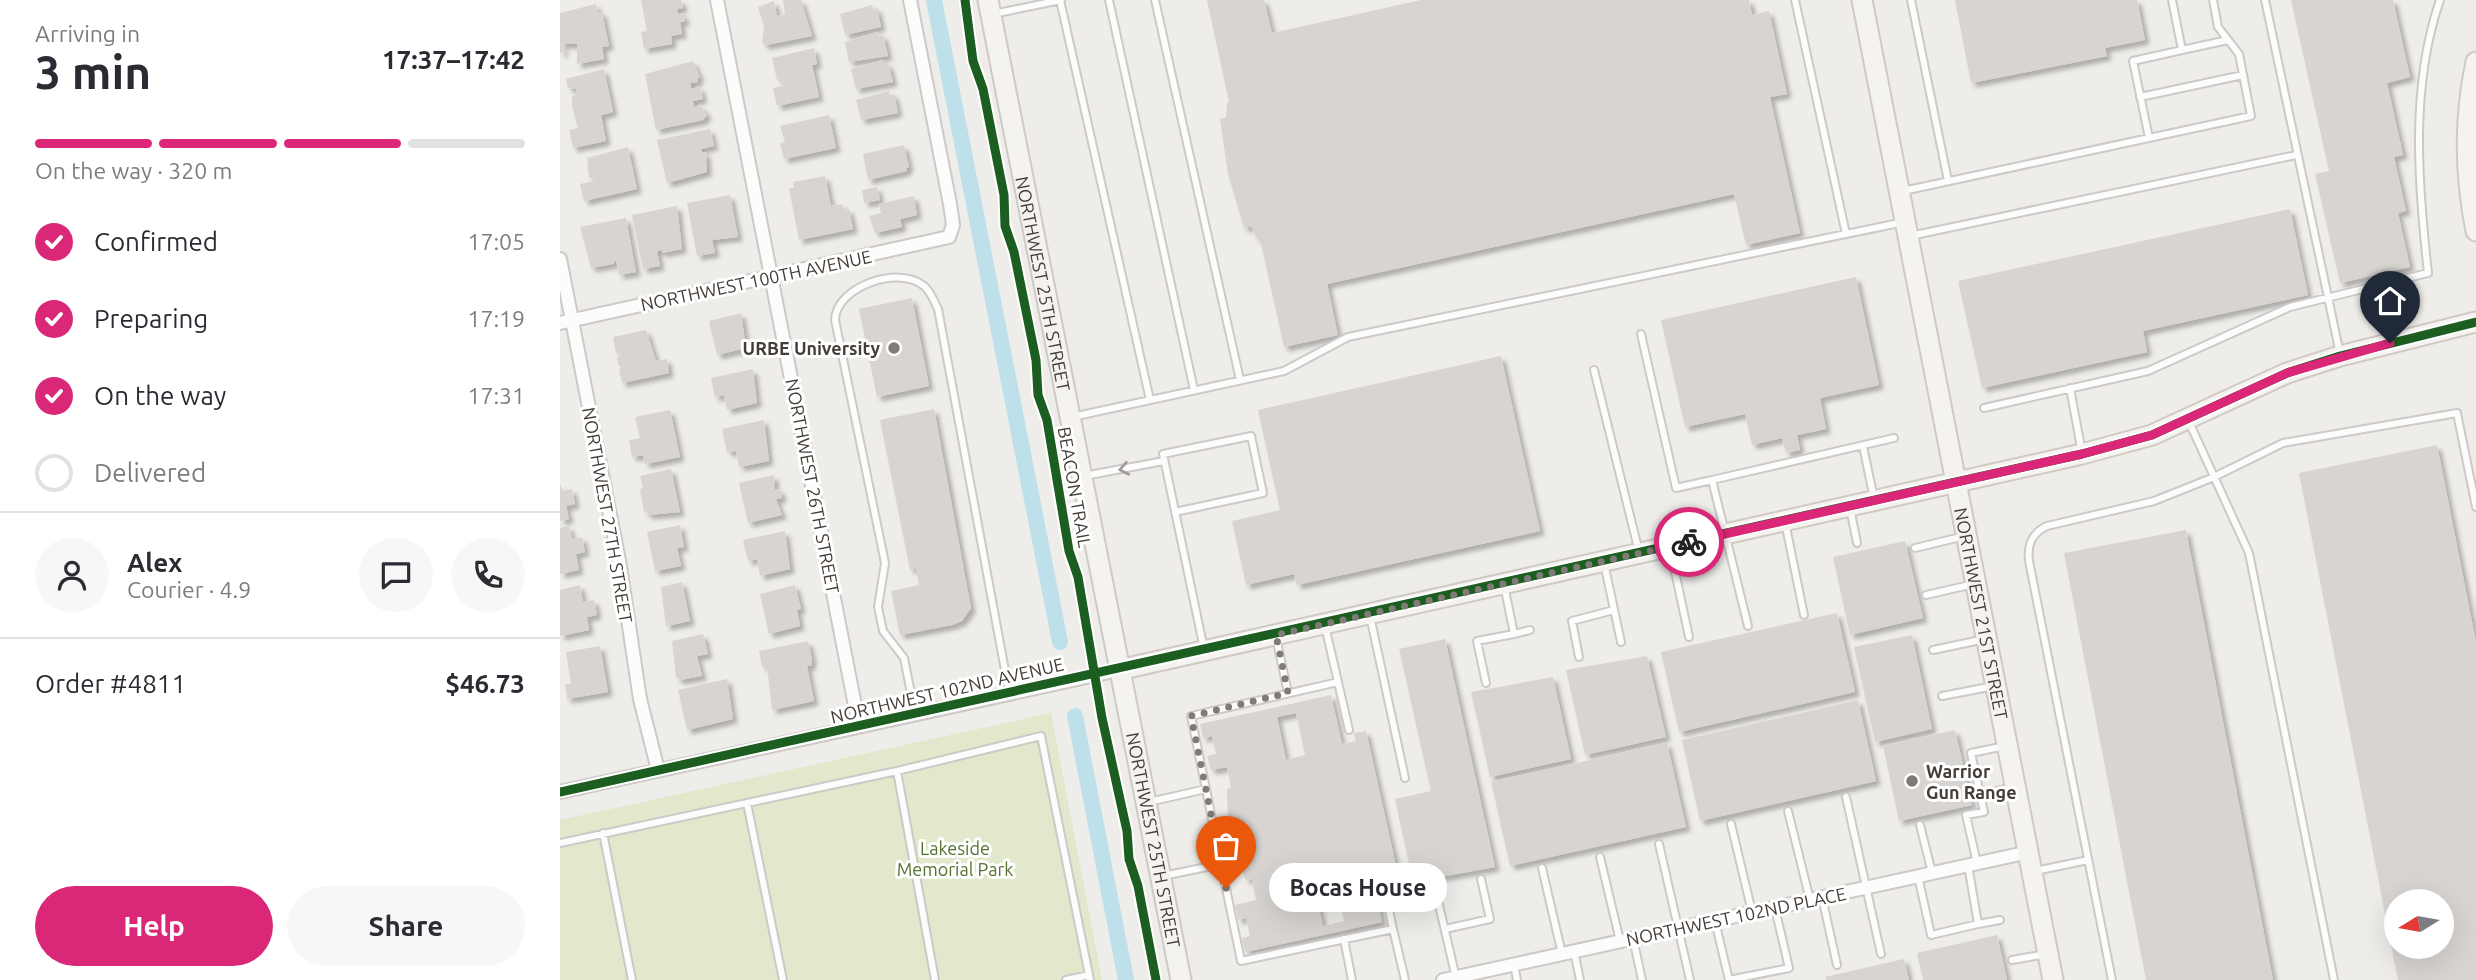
<!DOCTYPE html>
<meta charset="utf-8">
<style>
body{margin:0;font-family:Ubuntu,sans-serif;background:#f7f7f7;color:#2b2b33;height:100vh;display:flex;flex-direction:column;font-size:26px;white-space:nowrap}
*{box-sizing:border-box;margin:0}
p{font-size:23px;color:#7c7c81}
.icon{flex:none;width:38px;height:38px;fill:none;stroke:currentColor;stroke-width:2;stroke-linecap:round;stroke-linejoin:round}
.map{position:relative;flex:1;overflow:hidden}
.details{display:flex;flex-direction:column;background:#fff;width:560px}
.details>*{flex:none}
.needle{width:46px;rotate:259deg}
.controls{position:absolute;left:1824px;top:889px;display:grid;gap:14px}
.controls a{display:grid;place-items:center;width:70px;height:70px;border-radius:50%;background:#fff;box-shadow:0 7px 28px #0002;font-size:35px}
.pin{position:absolute;display:grid;place-items:center;width:60px;height:60px;color:#fff;margin:-72px -30px;border-radius:50% 50% 50% 0;rotate:-45deg;box-shadow:0 0 7px #0007}
.pin .icon{rotate:45deg}
.courier{position:absolute;display:grid;place-items:center;width:70px;height:70px;margin:-35px;border:5px solid #db2777;border-radius:50%;background:#fff;color:#222;box-shadow:0 2px 9px #0007}
.bubble{position:absolute;height:49px;border-radius:24px;background:#fff;box-shadow:0 7px 28px #0002;font-size:23px;font-weight:700;line-height:49px;text-align:center}
.headline em{font-style:normal;font-weight:700}
.headline div{display:flex;flex-direction:column-reverse}
.headline{display:flex;align-items:center;justify-content:space-between;height:119px;padding:0 35px}
h1{font-size:46px;font-weight:700;line-height:52px}
.bar{display:grid;grid-template-columns:repeat(4,1fr);gap:10px 7px;align-content:center;height:84px;padding:0 35px}
.bar i{height:9px;border-radius:5px;background:#e1e1e2}
.bar .selected{background:#db2777}
.bar p{grid-column:span 4}
.line{display:flex;align-items:center;gap:18px;padding:0 35px;border-top:2px solid #e1e1e2}
.line div{flex:1}
.round{display:grid;place-items:center;flex:none;width:74px;height:74px;border-radius:37px;background:#f7f7f7}
ol{padding:0 35px;list-style:none}
li{display:flex;align-items:center;gap:21px;height:77px}
li p{margin-inline-start:auto}
li .icon{padding:7px;border-radius:50%;background:#db2777;color:#fff;stroke-width:4}
li:last-child{color:#7c7c81}
li i{width:38px;height:38px;border:4px solid #e1e1e2;border-radius:50%}
.primary-button{display:flex;gap:14px;margin-top:auto;padding:14px 35px}
.primary-button a{flex:1;height:80px;border-radius:42px;background:#db2777;color:#fff;font-size:28px;font-weight:700;line-height:80px;text-align:center}
.primary-button a+a{background:#f7f7f7;color:#2b2b33}
main{display:flex;flex:1;min-height:0}
.map>svg:first-child{display:block}
.green{fill:#e1e8cb}
.lines{fill:none;stroke-linecap:round;stroke-linejoin:round}
.canal{stroke:#bde0eb;stroke-width:16}
.building{fill:#d7d4d1;fill-rule:evenodd;filter:url(#shadow)}
.lane-casing{stroke:#ccc9c6;stroke-width:10}
.street-casing{stroke:#ccc9c6;stroke-width:16}
.secondary-casing{stroke:#cfcac3;stroke-width:23}
.lane{stroke:#fdfcfc;stroke-width:6}
.street{stroke:#fdfcfc;stroke-width:12}
.secondary{stroke:#f5f3ef;stroke-width:19}
.cycleway-casing{stroke:#fff;stroke-width:13}
.cycleway{stroke:#1b5e20;stroke-width:9}
.oneway{stroke:#a19c9a}
.done{stroke:#807b76;stroke-width:7;stroke-dasharray:0 12.6}
.route{stroke:#db2777;stroke-width:9}
.poi-dot{fill:#807b76;stroke:#fff;stroke-width:2.5}
.labels{text-anchor:middle;dominant-baseline:central;stroke-width:6;stroke-linejoin:round;paint-order:stroke}
.street-label{font-size:18px;fill:#453d37;stroke:#fff}
.poi-label{font-size:18px;font-weight:bold;fill:#453d37;stroke:#fff;text-anchor:end}
.park-label{font-size:18px;fill:#54732e;stroke:#fff}
</style>
<main>
<section class="details">
<div class="headline"><div><h1>3 min</h1><p>Arriving in</p></div><em>17:37–17:42</em></div>
<div class="bar"><i class="selected"></i><i class="selected"></i><i class="selected"></i><i></i><p>On the way · 320 m</p></div>
<ol>
<li><svg class="icon" aria-label="check" viewBox="0 0 24 24"><path d="M5 12l5 5 9-10"/></svg>Confirmed<p>17:05</p></li>
<li><svg class="icon" aria-label="check" viewBox="0 0 24 24"><path d="M5 12l5 5 9-10"/></svg>Preparing<p>17:19</p></li>
<li><svg class="icon" aria-label="check" viewBox="0 0 24 24"><path d="M5 12l5 5 9-10"/></svg>On the way<p>17:31</p></li>
<li><i></i>Delivered</li>
</ol>
<div class="line" style="height:126px"><a class="round"><svg class="icon" aria-label="person" viewBox="0 0 24 24"><circle cx="12" cy="8" r="4"/><path d="M4 21q1-7 8-7t8 7"/></svg></a><div><b>Alex</b><p>Courier · 4.9</p></div><a class="round"><svg class="icon" aria-label="chat" viewBox="0 0 24 24"><path d="M4 5h16v11H9l-5 4z"/></svg></a><a class="round"><svg class="icon" aria-label="phone" viewBox="0 0 24 24"><path d="M5 4h4l2 5-3 2q2 4 5 5l2-3 5 2v4C11 20 4 13 5 4z"/></svg></a></div>
<div class="line" style="height:91px"><div>Order #4811</div><b>$46.73</b></div>
<div class="primary-button"><a>Help</a><a>Share</a></div>
</section>
<div class="map">
<svg width="1916" height="980" viewBox="0 0 1916 980">
<defs>
<filter id="shadow"><feDropShadow dx="4.5" dy="4.5" stdDeviation="2" flood-color="#0004"/></filter>
</defs>
<rect width="100%" height="100%" fill="#efedea"/>
<path class="green" d="M 491,713 L 542,980 L 0,980 L 0,820 Z"/>
<g class="lines">
<path class="canal" d="M 374,0 L 500,642
M 515,716 L 566,980"/>
</g>
<path class="building" d="M 81,0 L 121,0 L 123,8 L 117,9 L 118,14 L 123,13 L 125,22 L 120,22 L 122,34 L 111,36 L 112,44 L 84,49 L 81,32 L 87,31 Z
M 223,0 L 241,0 L 252,36 L 206,45 L 202,43 L 204,26 L 198,7 L 214,1 L 217,16 L 225,14 Z
M 647,0 L 704,0 L 712,33 L 861,0 L 1189,0 L 1192,15 L 1209,11 L 1227,94 L 1210,97 L 1240,233 L 1186,245 L 1174,194 L 767,284 L 778,335 L 724,347 L 700,239 L 697,239 L 691,226 L 684,228 L 668,174 L 660,119 L 666,117 L 667,103 L 669,102 Z
M 1395,0 L 1577,0 L 1585,40 L 1545,48 L 1547,56 L 1411,83 Z
M 1731,0 L 1833,0 L 1850,77 L 1827,83 L 1843,155 L 1834,157 L 1846,211 L 1838,213 L 1850,267 L 1780,283 L 1755,174 L 1769,171 Z
M 36,4 L 38,12 L 42,12 L 49,46 L 42,47 L 44,59 L 17,64 L 17,44 L 2,44 L 4,52 L 0,53 L 0,13 Z
M 312,5 L 313,9 L 317,8 L 321,27 L 285,35 L 280,14 Z
M 318,32 L 319,36 L 323,35 L 328,56 L 289,62 L 285,42 Z
M 254,48 L 257,64 L 252,65 L 259,97 L 217,106 L 213,88 L 223,86 L 221,79 L 217,80 L 212,58 Z
M 323,60 L 324,64 L 328,63 L 333,82 L 296,89 L 291,69 Z
M 133,61 L 140,78 L 137,78 L 138,82 L 130,83 L 131,89 L 140,87 L 143,99 L 133,101 L 134,107 L 140,105 L 147,115 L 143,120 L 96,130 L 85,74 Z
M 44,69 L 53,112 L 41,115 L 46,141 L 13,148 L 9,130 L 18,128 L 12,106 L 12,96 L 17,95 L 16,89 L 8,88 L 6,79 Z
M 329,91 L 330,95 L 334,94 L 338,113 L 301,120 L 296,100 Z
M 269,115 L 276,148 L 224,159 L 220,143 L 225,142 L 220,126 Z
M 150,129 L 154,146 L 141,149 L 142,153 L 146,152 L 147,172 L 107,183 L 97,140 Z
M 344,145 L 349,167 L 346,168 L 347,171 L 308,180 L 303,154 Z
M 68,147 L 77,189 L 24,201 L 20,184 L 34,181 L 33,177 L 29,178 L 27,158 Z
M 265,176 L 271,206 L 282,204 L 283,210 L 289,209 L 293,229 L 239,240 L 229,188 L 234,188 L 233,182 Z
M 317,187 L 320,200 L 304,203 L 302,190 Z
M 170,195 L 178,237 L 152,240 L 155,253 L 137,256 L 127,203 Z
M 354,196 L 357,215 L 340,219 L 342,227 L 315,233 L 309,216 L 321,213 L 319,204 Z
M 117,206 L 122,249 L 102,253 L 102,250 L 97,251 L 100,266 L 83,269 L 72,215 Z
M 1730,209 L 1748,295 L 1583,331 L 1587,352 L 1422,388 L 1398,281 Z
M 66,218 L 76,272 L 59,275 L 56,260 L 53,264 L 31,268 L 20,227 Z
M 1296,277 L 1319,385 L 1260,398 L 1266,429 L 1237,435 L 1240,450 L 1226,453 L 1222,438 L 1192,445 L 1185,414 L 1125,427 L 1101,320 Z
M 352,298 L 369,386 L 317,397 L 299,309 Z
M 181,313 L 186,348 L 157,355 L 149,321 Z
M 86,330 L 96,361 L 107,359 L 109,373 L 62,383 L 59,369 L 63,368 L 59,366 L 57,357 L 61,356 L 60,352 L 56,353 L 53,337 Z
M 941,356 L 980,531 L 737,585 L 734,574 L 686,585 L 672,521 L 720,510 L 698,410 Z
M 193,369 L 197,403 L 167,410 L 164,395 L 155,397 L 151,378 Z
M 374,409 L 411,608 L 402,621 L 392,625 L 340,635 L 331,591 L 359,585 L 356,568 L 350,570 L 320,420 Z
M 110,410 L 120,457 L 85,464 L 83,455 L 72,457 L 69,440 L 80,438 L 75,417 Z
M 204,420 L 209,461 L 179,467 L 176,451 L 167,452 L 162,429 Z
M 1877,445 L 1916,642 L 1916,980 L 1838,980 L 1739,473 ZM 1836,901 L 1881,901 L 1881,947 L 1836,947 Z
M 111,469 L 120,512 L 88,515 L 87,511 L 84,512 L 80,489 L 83,488 L 80,476 Z
M 214,475 L 215,490 L 220,489 L 222,498 L 216,499 L 222,515 L 188,523 L 179,483 Z
M 0,484 L 3,491 L 12,489 L 15,504 L 6,506 L 9,519 L 0,521 Z
M 120,525 L 124,547 L 117,548 L 121,566 L 95,571 L 87,532 Z
M 9,526 L 12,539 L 22,537 L 25,552 L 16,554 L 19,570 L 0,574 L 0,528 Z
M 1626,530 L 1713,980 L 1586,980 L 1504,553 Z
M 225,531 L 230,569 L 200,576 L 197,559 L 188,561 L 183,540 Z
M 1345,541 L 1363,618 L 1290,635 L 1273,557 Z
M 122,582 L 130,621 L 106,626 L 101,587 Z
M 20,585 L 23,602 L 34,600 L 37,615 L 27,617 L 29,630 L 0,636 L 0,590 Z
M 235,585 L 241,609 L 237,610 L 240,626 L 209,634 L 200,594 Z
M 1277,613 L 1295,692 L 1119,732 L 1101,652 Z
M 143,634 L 148,654 L 137,656 L 142,676 L 120,680 L 116,677 L 112,641 Z
M 1352,635 L 1372,729 L 1315,742 L 1294,647 Z
M 885,639 L 935,867 L 853,882 L 835,799 L 871,791 L 839,649 Z
M 248,641 L 252,659 L 251,666 L 247,666 L 254,701 L 212,710 L 207,666 L 202,667 L 199,651 Z
M 40,646 L 48,692 L 7,699 L 5,684 L 11,684 L 6,652 Z
M 1087,656 L 1106,737 L 1025,755 L 1006,670 Z
M 993,677 L 1011,759 L 930,777 L 911,692 Z
M 167,679 L 173,719 L 127,730 L 118,690 Z
M 771,695 L 782,744 L 796,741 L 794,733 L 806,731 L 838,875 L 826,878 L 824,869 L 811,872 L 822,922 L 685,952 L 682,938 L 690,936 L 686,918 L 678,920 L 675,905 L 696,900 L 692,879 L 686,880 L 673,847 L 667,848 L 662,827 L 668,825 L 667,789 L 671,788 L 667,767 L 651,770 L 647,756 L 656,754 L 652,736 L 643,738 L 640,724 ZM 736,713 L 745,755 L 726,760 L 717,717 ZM 775,877 L 784,921 L 763,926 L 753,882 Z
M 1298,700 L 1316,781 L 1140,821 L 1122,740 Z
M 1395,730 L 1412,805 L 1339,821 L 1323,746 Z
M 1107,743 L 1126,827 L 950,866 L 931,782 Z
M 1437,935 L 1447,980 L 1363,980 L 1357,953 Z
M 1344,959 L 1349,980 L 1266,980 L 1265,977 Z"/>
<g class="lines">
<g class="lane-casing">
<path id="lane" d="M 500,0 L 590,400
M 549,0 L 634,390
M 595,0 L 680,380
M 1235,0 L 1286,234
M 1351,0 L 1388,181
M 1612,0 L 1622,50 L 1668,40
M 1705,0 L 1780,354
M 433,14 L 501,0
M 1580,97 L 1683,75
M 1589,138 L 1573,61 L 1622,50
M 1343,191 L 1691,116 L 1679,54 L 1658,27 L 1653,0
M 1350,236 L 1736,155
M 1081,334 L 1116,488 L 1152,480 L 1188,626
M 1034,370 L 1079,552
M 1510,388 L 1522,453
M 1424,408 L 1588,371 L 1730,307 L 1868,273 C 1858,183 1850,87 1880,0
M 512,417 L 724,371 L 788,337 L 1344,222
M 1629,422 L 1689,553 L 1774,980
M 1303,446 L 1314,499
M 524,476 L 604,461
M 1152,480 L 1334,438
M 1290,508 L 1297,543
M 615,512 L 703,493 L 691,436 L 603,454 L 644,649
M 1225,522 L 1244,615
M 1110,548 L 1129,637
M 1355,548 L 1405,536
M 1044,563 L 1061,642
M 1366,595 L 1414,584
M 810,616 L 845,778
M 765,626 L 778,682
M 954,634 L 970,630
M 716,637 L 728,693
M 1373,650 L 1425,639
M 1019,657 L 1012,621 L 1054,610
M 926,683 L 917,641 L 954,634 L 944,585
M 1382,696 L 1434,686
M 355,713 L 344,658 L 323,631 L 318,607 L 325,563 L 275,320 C 276,286 340,265 364,286 C 371,292 374,301 378,309 L 449,692
M 337,771 L 375,980
M 1420,794 L 1452,788
M 1286,797 L 1321,954
M 589,802 L 646,789 L 631,716 L 778,682 L 789,730
M 187,803 L 223,980
M 1228,811 L 1250,900
M 1171,824 L 1192,912
M 1360,825 L 1372,873
M 43,833 L 72,980
M 0,843 L 337,771 L 481,736 L 530,980
M 1099,844 L 1130,980
M 1040,857 L 1060,941
M 1417,863 L 1406,815 L 1424,812 L 1411,753 L 1445,746
M 661,864 L 681,961 L 833,929 L 824,886
M 1408,865 L 1418,924 L 1440,920
M 982,868 L 1002,954
M 1475,871 L 1528,860
M 603,876 L 661,864 L 646,789
M 1358,876 L 1371,935 L 1418,924
M 875,888 L 896,978
M 1262,897 L 1277,965
M 1155,921 L 1169,980 L 1229,968 L 1215,908
M 833,929 L 845,980
M 885,929 L 930,919 L 921,879
M 1073,938 L 1082,980
M 784,939 L 792,980
M 1014,951 L 1020,980
M 1452,960 L 1486,954
M 954,965 L 957,980
M 506,980 L 529,975
M 1552,980 L 1469,561 C 1467,544 1472,533 1487,526 L 1594,501 L 1654,477 L 1723,443 L 1897,413 L 1916,507"/>
</g>
<g class="street-casing">
<path id="street" d="M 157,0 L 299,726
M 0,259 L 60,566 L 80,699 L 98,770
M 0,323 L 389,237 L 393,225 L 390,204 L 350,0
M 0,792 L 563,669
M 883,980 L 1469,852"/>
</g>
<g class="secondary-casing">
<g id="secondary">
<path id="s1" d="M 428,0 C 490,327 559,653 621,980"/>
<path id="s2" d="M 1302,0 L 1493,980"/>
<path d="M 1916,62 C 1904,118 1905,176 1916,231"/>
<path d="M 563,669 L 1522,454 L 1592,435 L 1727,373 L 1780,356 L 1916,322"/>
</g>
</g>
<use href="#lane" class="lane"/>
<use href="#street" class="street"/>
<use href="#secondary" class="secondary"/>
<g class="cycleway-casing">
<path id="cycleway" d="M 405,0 L 413,61 L 423,89 L 444,195 L 445,226 L 454,252 L 476,360 L 478,395 L 487,420 L 509,551 L 518,577 L 542,718 L 567,831 L 569,859 L 578,886 L 596,980
M 0,792 L 1522,454 L 1592,435 L 1727,373 L 1780,356 L 1916,322"/>
</g>
<use href="#cycleway" class="cycleway"/>
</g>
<defs><path id="oneway-chevron" d="M-2-3.5L2.5 0L-2 3.5" fill="none" stroke-width="1.6" stroke-linecap="round" stroke-linejoin="round" transform="scale(1.75)"/></defs>
<use class="oneway" href="#oneway-chevron" transform="translate(564 469) rotate(169)"/>
<g class="lines">
<path class="done" d="M 666,888 L 631,716 L 728,693 L 716,635 L 1129,542"/>
<path class="route" d="M 1129,542 L 1522,454 L 1592,435 L 1727,373 L 1830,343"/>
</g>
<g class="poi-dot">
<circle cx="334" cy="348" r="7"/>
<circle cx="1352" cy="781" r="7"/>
</g>
<g class="labels">
<g class="street-label">
<text transform="translate(196 280) rotate(-12)">NORTHWEST 100TH AVENUE</text>
<text stroke="none"><textPath href="#s1" startOffset="289">NORTHWEST 25TH STREET</textPath></text>
<text transform="translate(253 486) rotate(79)">NORTHWEST 26TH STREET</text>
<text transform="translate(515 487) rotate(80)">BEACON TRAIL</text>
<text transform="translate(48 515) rotate(80)">NORTHWEST 27TH STREET</text>
<text stroke="none"><textPath href="#s2" startOffset="625">NORTHWEST 21ST STREET</textPath></text>
<text transform="translate(387 690) rotate(-13)">NORTHWEST 102ND AVENUE</text>
<text stroke="none"><textPath href="#s1" startOffset="856">NORTHWEST 25TH STREET</textPath></text>
<text transform="translate(1176 916) rotate(-12)">NORTHWEST 102ND PLACE</text>
</g>
<g class="poi-label">
<text x="320" y="348">URBE University</text>
<text x="1366" y="771" text-anchor="start">Warrior<tspan x="1366" dy="21">Gun Range</tspan></text>
</g>
<g class="park-label">
<text x="395" y="848">Lakeside<tspan x="395" dy="21">Memorial Park</tspan></text>
</g>
</g>
</svg>
<div class="controls">
<a><svg class="needle" viewBox="-14 -14 28 28"><path d="M0-13l5 13h-10z" fill="#e53935"/><path d="M0 13l5-13h-10z" fill="#7c7c81"/></svg></a>
</div>
<div class="pin" style="left:666px;top:888px;background:#ea580c"><svg class="icon" aria-label="bag" viewBox="0 0 24 24"><path d="M5 8h14l-1 12H6zM9 8a3 3 0 0 1 6 0"/></svg></div>
<div class="pin" style="left:1830px;top:343px;background:#1f2937"><svg class="icon" aria-label="home" viewBox="0 0 24 24"><path d="M3 11l9-7 9 7M6 9v11h12V9"/></svg></div>
<div class="courier" style="left:1129px;top:542px"><svg class="icon" aria-label="bike" viewBox="0 0 24 24"><circle cx="6" cy="16" r="4"/><circle cx="18" cy="16" r="4"/><path d="M6 16l4-8h5l3 8M10 8l3 8H6M13 5h3"/></svg></div>
<div class="bubble" style="left:709px;top:863px;width:178px">Bocas House</div>
</div>
</main>
